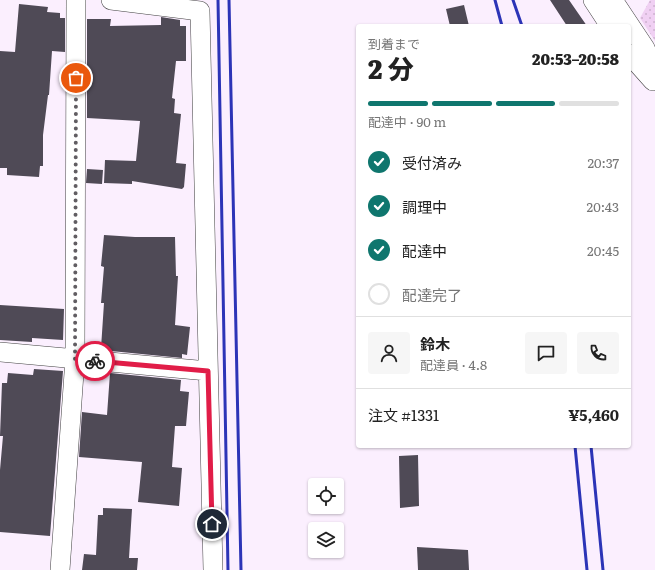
<!DOCTYPE html>
<html lang="ja">
<meta charset="utf-8">
<style>
body{margin:0;font-family:Literata,"Noto Sans JP",serif;background:#f6f6f6;color:#222;height:100vh;display:flex;flex-direction:column;font-size:15px;white-space:nowrap}
*{box-sizing:border-box;margin:0}
p{font-size:13px;color:#767676}
.icon{flex:none;width:22px;height:22px;fill:none;stroke:currentColor;stroke-width:2;stroke-linecap:round;stroke-linejoin:round}
.map{position:relative;flex:1;overflow:hidden}
.details{position:absolute;left:356px;top:24px;width:275px;height:424px;display:flex;flex-direction:column;background:#fff;border-radius:4px;box-shadow:0 1px 3px #0004}
.details>*{flex:none}
.buttons{position:absolute;left:308px;top:478px;display:grid;gap:8px}
.buttons a{display:grid;place-items:center;width:36px;height:36px;border-radius:4px;background:#fff;box-shadow:0 1px 3px #0004;font-size:20px}
.pin{position:absolute;display:grid;place-items:center;width:34px;height:34px;color:#fff;margin:-17px;border:2px solid #fff;border-radius:50%;box-shadow:0 1px 4px #0007}
.courier{position:absolute;display:grid;place-items:center;width:40px;height:40px;margin:-20px;border:3px solid #e11d48;border-radius:50%;background:#fff;color:#222;box-shadow:0 1px 5px #0007}
.overview em{font-style:normal;font-weight:800}
.overview div{display:flex;flex-direction:column-reverse}
.overview{display:flex;align-items:center;justify-content:space-between;height:68px;padding:0 12px}
h1{font-size:26px;font-weight:800;line-height:30px}
.bar{display:grid;grid-template-columns:repeat(4,1fr);gap:6px 4px;align-content:center;height:48px;padding:0 12px}
.bar i{height:5px;border-radius:3px;background:#e0e0e0}
.bar .on{background:#0f766e}
.bar p{grid-column:span 4}
.line{display:flex;align-items:center;gap:10px;padding:0 12px;border-top:1px solid #e0e0e0}
.line div{flex:1}
.round{display:grid;place-items:center;flex:none;width:42px;height:42px;border-radius:4px;background:#f6f6f6}
ol{padding:0 12px;list-style:none}
li{display:flex;align-items:center;gap:12px;height:44px}
li p{margin-inline-start:auto}
li .icon{padding:4px;border-radius:50%;background:#0f766e;color:#fff;stroke-width:4}
li:last-child{color:#767676}
li i{width:22px;height:22px;border:2px solid #e0e0e0;border-radius:50%}
.map>svg:first-child{display:block}
.farmland{fill:url(#farmland-dots)}
.building{fill:#4f4a56}
.lines{fill:none;stroke-linecap:round;stroke-linejoin:round}
.street-casing{stroke:#414141;stroke-width:20}
.street{stroke:#fff;stroke-width:19}
.rail{stroke:#2c34b7;stroke-width:3}
.done{stroke:#615d62;stroke-width:4;stroke-dasharray:0 7.2}
.route{stroke:#e11d48;stroke-width:5}
</style>
<div class="map">
<svg width="655" height="570" viewBox="0 0 655 570">
<defs>
<pattern id="farmland-dots" width="8" height="8" patternUnits="userSpaceOnUse"><rect width="8" height="8" fill="#f0d0f3"/><path d="M2 2h.1M6 6h.1" fill="none" stroke="#cdb1cf" stroke-width="1.8" stroke-linecap="round"/></pattern>
</defs>
<rect width="100%" height="100%" fill="#fbeffe"/>
<path class="farmland" d="M 650,0 L 655,0 L 655,41 L 640,18 Z"/>
<path class="building" d="M 550,0 L 569,0 L 587,26 L 567,26 Z
M 19,4 L 48,7 L 47,12 L 60,13 L 60,18 L 65,18 L 65,52 L 52,51 L 49,95 L 48,95 L 43,135 L 43,166 L 40,166 L 39,177 L 7,175 L 7,168 L 0,168 L 0,51 L 15,52 Z
M 464,5 L 469,26 L 450,26 L 446,9 Z
M 161,17 L 180,20 L 180,26 L 186,26 L 186,61 L 176,61 L 172,98 L 175,99 L 174,113 L 181,114 L 176,163 L 186,164 L 184,187 L 182,189 L 132,181 L 132,184 L 104,183 L 105,160 L 136,161 L 140,121 L 87,118 L 87,19 L 111,19 L 110,26 L 161,25 Z
M 87,169 L 103,170 L 102,184 L 86,183 Z
M 104,235 L 135,237 L 175,237 L 176,276 L 178,276 L 175,325 L 190,327 L 187,355 L 182,354 L 182,358 L 111,351 L 111,349 L 101,348 L 104,303 L 101,303 L 104,267 L 101,266 Z
M 0,305 L 64,309 L 63,340 L 32,338 L 32,342 L 0,340 Z
M 34,369 L 63,371 L 50,536 L 0,532 L 0,470 L 3,436 L 0,436 L 2,383 L 7,383 L 8,373 L 33,375 Z
M 110,373 L 181,380 L 180,391 L 189,392 L 186,426 L 175,426 L 172,467 L 182,468 L 179,506 L 138,502 L 142,462 L 79,457 L 82,412 L 107,415 Z
M 418,455 L 419,506 L 400,508 L 399,456 Z
M 103,508 L 132,509 L 129,558 L 138,558 L 137,570 L 82,570 L 84,554 L 96,555 L 98,515 L 103,515 Z
M 417,547 L 468,550 L 469,570 L 418,570 Z"/>
<g class="lines">
<g class="street-casing">
<path id="street" d="M 111,0 L 200,11 L 213,570
M 593,0 L 610,26
M 613,0 L 645,48 L 655,72
M 629,54 L 653,81
M 0,352 L 208,371
M 60,570 L 75,359 L 76,0"/>
</g>
<use href="#street" class="street"/>
<path class="rail" d="M 218,0 L 228,570
M 229,0 L 241,570
M 495,0 L 502,26
M 513,0 L 522,26
M 575,446 L 587,570
M 591,446 L 603,570"/>
</g>
<g class="lines">
<path class="done" d="M 76,78 L 75,359 L 95,361"/>
<path class="route" d="M 95,361 L 208,371 L 212,524"/>
</g>
</svg>
<div class="buttons">
<a><svg class="icon" aria-label="locate" viewBox="0 0 24 24"><circle cx="12" cy="12" r="6"/><path d="M12 2v4M12 18v4M2 12h4M18 12h4"/></svg></a>
<a><svg class="icon" aria-label="layers" viewBox="0 0 24 24"><path d="M12 4l9 5-9 5-9-5zM3 14l9 5 9-5"/></svg></a>
</div>
<div class="pin" style="left:76px;top:78px;background:#ea580c"><svg class="icon" aria-label="bag" viewBox="0 0 24 24"><path d="M5 8h14l-1 12H6zM9 8a3 3 0 0 1 6 0"/></svg></div>
<div class="pin" style="left:212px;top:524px;background:#1f2937"><svg class="icon" aria-label="home" viewBox="0 0 24 24"><path d="M3 11l9-7 9 7M6 9v11h12V9"/></svg></div>
<div class="courier" style="left:95px;top:361px"><svg class="icon" aria-label="bike" viewBox="0 0 24 24"><circle cx="6" cy="16" r="4"/><circle cx="18" cy="16" r="4"/><path d="M6 16l4-8h5l3 8M10 8l3 8H6M13 5h3"/></svg></div>
<section class="details">
<div class="overview"><div><h1>2 分</h1><p>到着まで</p></div><em>20:53–20:58</em></div>
<div class="bar"><i class="on"></i><i class="on"></i><i class="on"></i><i></i><p>配達中 · 90 m</p></div>
<ol>
<li><svg class="icon" aria-label="check" viewBox="0 0 24 24"><path d="M5 12l5 5 9-10"/></svg>受付済み<p>20:37</p></li>
<li><svg class="icon" aria-label="check" viewBox="0 0 24 24"><path d="M5 12l5 5 9-10"/></svg>調理中<p>20:43</p></li>
<li><svg class="icon" aria-label="check" viewBox="0 0 24 24"><path d="M5 12l5 5 9-10"/></svg>配達中<p>20:45</p></li>
<li><i></i>配達完了</li>
</ol>
<div class="line" style="height:72px"><a class="round"><svg class="icon" aria-label="person" viewBox="0 0 24 24"><circle cx="12" cy="8" r="4"/><path d="M4 21q1-7 8-7t8 7"/></svg></a><div><b>鈴木</b><p>配達員 · 4.8</p></div><a class="round"><svg class="icon" aria-label="chat" viewBox="0 0 24 24"><path d="M4 5h16v11H9l-5 4z"/></svg></a><a class="round"><svg class="icon" aria-label="phone" viewBox="0 0 24 24"><path d="M5 4h4l2 5-3 2q2 4 5 5l2-3 5 2v4C11 20 4 13 5 4z"/></svg></a></div>
<div class="line" style="height:52px"><div>注文 #1331</div><b>¥5,460</b></div>
</section>
</div>
